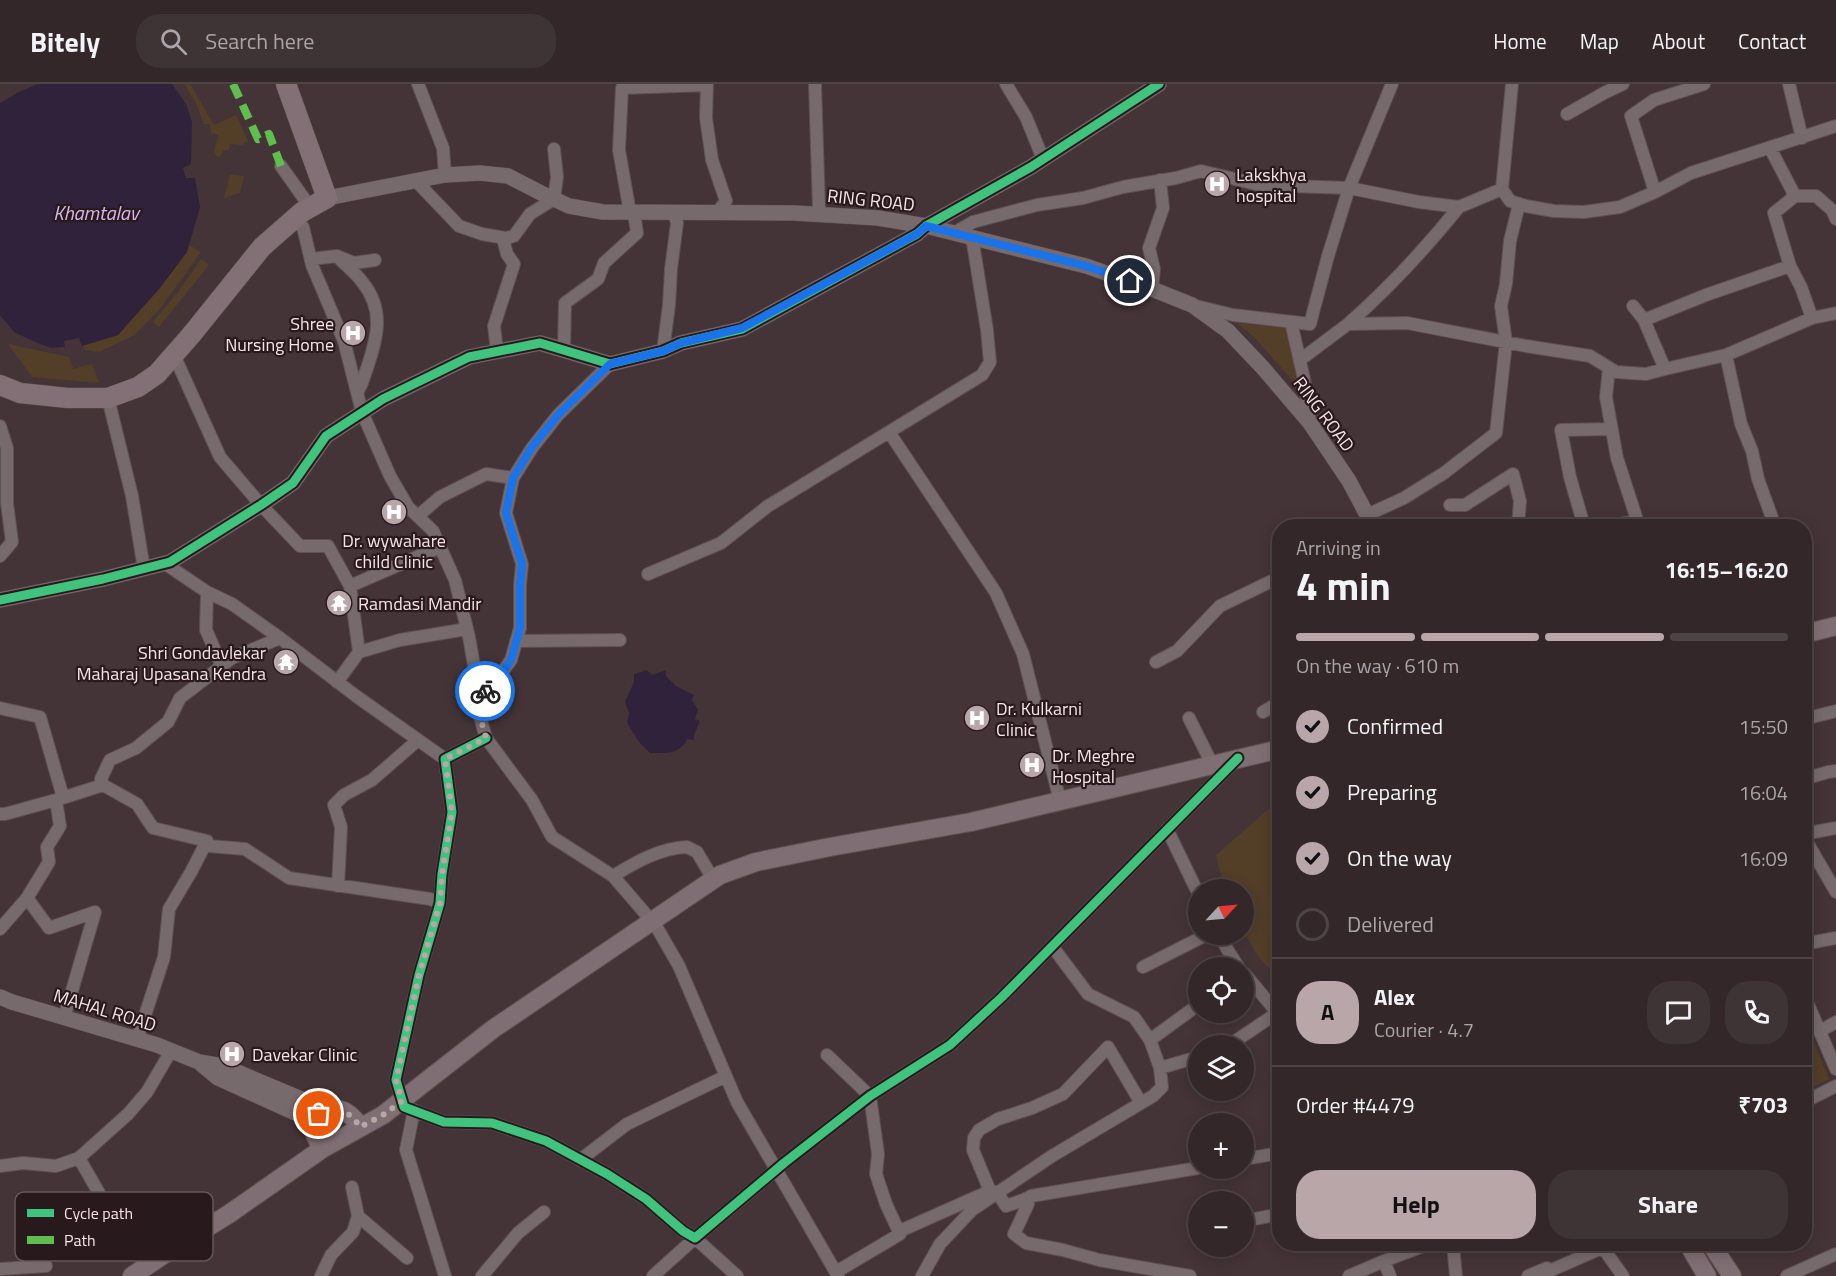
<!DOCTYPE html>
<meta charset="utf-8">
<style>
body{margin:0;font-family:"Titillium Web",sans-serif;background:#3e3335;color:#f1f3f6;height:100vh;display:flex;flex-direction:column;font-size:22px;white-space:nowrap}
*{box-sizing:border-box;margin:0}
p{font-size:20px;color:#a9a5a8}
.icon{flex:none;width:33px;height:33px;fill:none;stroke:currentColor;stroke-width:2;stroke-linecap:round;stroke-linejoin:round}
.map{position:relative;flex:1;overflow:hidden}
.drawer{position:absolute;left:1272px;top:435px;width:540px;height:732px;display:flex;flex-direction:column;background:#332729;border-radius:24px;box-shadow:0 3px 15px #0003,0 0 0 2px #4e4446}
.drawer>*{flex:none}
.needle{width:39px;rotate:64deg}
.tools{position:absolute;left:1188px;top:795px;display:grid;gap:12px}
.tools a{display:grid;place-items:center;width:66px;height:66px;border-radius:50%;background:#332729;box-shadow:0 3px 15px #0003,0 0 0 2px #4e4446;font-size:30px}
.pin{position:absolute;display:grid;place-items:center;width:51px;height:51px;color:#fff;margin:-26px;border:3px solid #fff;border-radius:50%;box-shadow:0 2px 6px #0007}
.courier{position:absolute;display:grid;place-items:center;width:60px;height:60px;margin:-30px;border:4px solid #1a73e8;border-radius:50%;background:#fff;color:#222;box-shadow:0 2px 8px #0007}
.head em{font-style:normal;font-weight:700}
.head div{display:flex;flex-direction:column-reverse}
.head{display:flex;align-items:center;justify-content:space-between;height:102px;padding:0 24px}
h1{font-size:39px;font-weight:700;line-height:45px}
.bar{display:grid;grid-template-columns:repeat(4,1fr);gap:9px 6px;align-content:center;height:72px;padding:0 24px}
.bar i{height:8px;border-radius:4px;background:#4e4446}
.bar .on{background:#b8a6a8}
.bar p{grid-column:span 4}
.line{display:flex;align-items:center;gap:15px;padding:0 24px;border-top:2px solid #4e4446}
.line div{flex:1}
.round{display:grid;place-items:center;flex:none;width:63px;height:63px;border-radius:24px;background:#3e3335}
ol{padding:0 24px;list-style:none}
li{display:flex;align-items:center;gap:18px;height:66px}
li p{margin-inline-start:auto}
li .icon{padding:6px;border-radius:50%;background:#b8a6a8;color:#111;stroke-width:4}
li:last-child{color:#a9a5a8}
li i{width:33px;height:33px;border:3px solid #4e4446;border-radius:50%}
.action{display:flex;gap:12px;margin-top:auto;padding:12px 24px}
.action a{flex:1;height:69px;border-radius:24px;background:#b8a6a8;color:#111;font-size:24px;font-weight:700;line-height:69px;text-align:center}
.action a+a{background:#3e3335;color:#f1f3f6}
header{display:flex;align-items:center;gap:36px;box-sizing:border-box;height:84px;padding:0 30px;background:#332729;border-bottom:2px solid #4e4446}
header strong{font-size:28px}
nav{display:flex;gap:33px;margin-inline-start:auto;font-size:21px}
.search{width:420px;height:54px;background:#3e3335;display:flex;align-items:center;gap:15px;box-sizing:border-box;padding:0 21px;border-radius:24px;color:#a9a5a8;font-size:22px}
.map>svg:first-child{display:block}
.green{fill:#533e28}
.water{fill:#31223b}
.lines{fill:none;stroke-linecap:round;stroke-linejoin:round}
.minor-casing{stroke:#5f5153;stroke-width:14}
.tertiary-casing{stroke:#5f5153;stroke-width:16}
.primary-casing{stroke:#5f5153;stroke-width:20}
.trunk-casing{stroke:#5f5153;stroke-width:21}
.minor{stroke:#776a6c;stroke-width:12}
.tertiary{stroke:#776a6c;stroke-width:15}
.primary{stroke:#7f6f74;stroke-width:18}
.trunk{stroke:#827076;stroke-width:20}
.quiet{stroke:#5fbe4e;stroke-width:8;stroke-dasharray:15 8;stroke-linecap:butt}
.cycleway-casing{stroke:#281a1c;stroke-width:13}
.cycleway{stroke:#40c37c;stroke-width:9}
.done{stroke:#b8a6a8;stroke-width:6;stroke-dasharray:0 10.8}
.route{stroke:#1a73e8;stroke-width:8}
.labels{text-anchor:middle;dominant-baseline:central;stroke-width:4.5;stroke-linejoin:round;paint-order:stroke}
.poi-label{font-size:18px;fill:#f7e3e5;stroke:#281a1c;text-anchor:start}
.street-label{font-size:18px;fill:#f7e3e5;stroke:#281a1c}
.water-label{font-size:20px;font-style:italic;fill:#d5b7ee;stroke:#281a1c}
.key{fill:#281a1c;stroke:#665658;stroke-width:1.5}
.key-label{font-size:16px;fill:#f7e3e5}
</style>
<header>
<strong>Bitely</strong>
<div class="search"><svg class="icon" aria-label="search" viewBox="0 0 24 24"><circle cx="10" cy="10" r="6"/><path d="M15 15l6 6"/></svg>Search here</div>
<nav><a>Home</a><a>Map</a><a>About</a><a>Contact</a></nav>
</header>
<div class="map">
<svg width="1836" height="1192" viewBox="0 0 1836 1192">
<rect width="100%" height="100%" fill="#443437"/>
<path class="green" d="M 184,0 L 190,0 L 214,41 L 236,31 L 248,57 L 242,61 L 230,60 L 229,66 L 223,66 L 221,72 L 217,73 L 214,67 L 219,51 L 211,49 L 210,40 L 204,40 L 197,21 Z
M 230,90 L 244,92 L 240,109 L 224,114 Z
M 189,161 L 201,168 L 159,226 L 133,252 L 99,268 L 85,266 L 82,262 L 118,251 L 187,168 Z
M 201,175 L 209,181 L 159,243 L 153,238 L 178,208 Z
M 1237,239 L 1287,244 L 1299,304 L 1255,254 Z
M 8,260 L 69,273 L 73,285 L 92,280 L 99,299 L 32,293 Z
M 1279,716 L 1279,895 L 1260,875 L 1244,849 L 1244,806 L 1225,805 L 1216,771 Z
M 1804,934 L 1829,995 L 1805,1007 L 1804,1007 Z"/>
<path class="water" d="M 38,0 L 172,0 L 186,20 L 192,38 L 191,80 L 183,84 L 186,94 L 195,94 L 200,123 L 187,168 L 160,204 L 118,251 L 82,262 L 79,254 L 64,257 L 65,263 L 51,264 L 33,257 L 14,248 L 0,231 L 0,19 L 19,8 Z
M 647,586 L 652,591 L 666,586 L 666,592 L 676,602 L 694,611 L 692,616 L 698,626 L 695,635 L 700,637 L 694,651 L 694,656 L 687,655 C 680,671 665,669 650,669 L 639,658 L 627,639 L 629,629 L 625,618 L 634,598 L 634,590 Z"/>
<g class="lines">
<g class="minor-casing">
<path id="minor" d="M 418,0 L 443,64 L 445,91
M 707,0 L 706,34 L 712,76 L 726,117 L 717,129
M 815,0 L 819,125 L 816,130
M 1006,0 L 1026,33 L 1043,75
M 1789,0 L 1802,54
M 1567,30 L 1604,9 L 1623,0
M 1770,64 L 1795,112
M 281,82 L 310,123
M 415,96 L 459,142 L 482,150 L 505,154
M 1502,105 L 1512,0
M 1655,108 L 1631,32 L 1654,16 L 1704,0
M 1459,123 L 1502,105 L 1510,117 L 1526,122 L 1554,127 L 1584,128 L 1620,123 L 1655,108 L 1691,89 L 1836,42
M 292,136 L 303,143 L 312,181 L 344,257 L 362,328 L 390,392 L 408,423 L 433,447 L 455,496 L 469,553 L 475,587 L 475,615 L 486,654 L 532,716 L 552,753 L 613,792 L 656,842 L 679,882 L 737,1018 L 838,1192
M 954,149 L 973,138 L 1037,121 L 1083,114 L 1123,103 L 1176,94 L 1201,87 L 1260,101 L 1349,104 L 1419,118 L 1459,123 C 1425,165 1389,204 1348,240 L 1407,239 L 1526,262 L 1590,272 L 1616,288 L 1646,290 L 1665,285 L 1644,236 L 1633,222
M 311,175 L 337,172
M 1790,182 L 1774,129 L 1795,112 L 1816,112 L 1832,126 L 1836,135
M 1152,205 L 1154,185 L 1149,164 L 1163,124 L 1160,96
M 1196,222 L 1233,231 L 1310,240 L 1328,172 L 1349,104 L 1392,0
M 1644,236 L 1706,211 L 1790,182 L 1801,203 L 1812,234
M 1291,238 L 1304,295 L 1310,339
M 564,265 L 565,219 L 598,195 L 604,179 L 637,149 L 634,129 L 629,123 L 619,66 L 622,4 L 707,1
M 497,267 L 494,242 L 514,180 L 507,170 L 503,155 L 514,152 L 530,130 L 554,115 L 557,93 L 554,65
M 663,267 L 669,221 L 671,185 L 677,139 L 674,129
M 174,271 L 220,373 L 261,421 L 300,462 L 328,462 L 350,502
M 1726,271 L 1741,340 L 1752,367 L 1758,395 L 1775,442
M 1300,276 L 1348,240
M 1609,284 L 1606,313 L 1617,374 L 1639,442
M 1665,285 L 1726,271 L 1812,234 L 1836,229
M 358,307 L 362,299 C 373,265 389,231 363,199 C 356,189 345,181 337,172 L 354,179 L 375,176
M 108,314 L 132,412 L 144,485
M 0,342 L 7,364 L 7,419 L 12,458 L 0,472
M 889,348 L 996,509 L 1023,570 L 1060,717
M 1450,421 L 1465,421 L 1513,390 L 1520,417 L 1518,442
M 1367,431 L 1404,414 L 1444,389 L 1496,349 L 1506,258 L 1501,222 L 1506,200 L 1510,157 L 1519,120
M 418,432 L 440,413 L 486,390 L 513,394
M 1584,442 L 1570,393 L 1561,346 L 1612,345
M 1609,442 L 1638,437
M 164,479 L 207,508
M 648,490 L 721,459 L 768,422 L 982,291 L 990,278 L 987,246 L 972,153
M 1804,529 L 1811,548
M 516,557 L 620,556
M 359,568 L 350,502 L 440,463
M 1156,578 L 1177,567 L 1220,522 L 1280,493
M 222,582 L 206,546 L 207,508 L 232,520 L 280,554
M 337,598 L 359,568 L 400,556 L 467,545
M 475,615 L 493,601 L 511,576 L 520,544 L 520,501 L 522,480 L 506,429 L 513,394 L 532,364 L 558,331 L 610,280
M 0,624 L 40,633 L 63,713
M 1263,628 L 1280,618
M 1189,634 L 1212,680
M 1804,635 L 1836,627
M 486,654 L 445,675 L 452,728 L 442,790 L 440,819 L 419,891 L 396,996 L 404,1023 L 444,1038 L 492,1039 L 546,1057 L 607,1090 L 646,1115 L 683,1147 L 695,1154 L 784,1079 L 870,1012 L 950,961 L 1002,913 L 1235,677
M 1804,695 L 1828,688 L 1836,687
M 103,701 L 101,695 L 110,676 L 136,664 L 168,638 L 180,614 L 232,574 L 280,554 L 356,612 L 445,675
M 0,730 L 5,730 L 56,716
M 1167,745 L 1198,809
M 1804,750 L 1836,744
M 1804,753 L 1836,808
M 207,757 L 209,762 L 245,765 L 289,794 L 430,815 L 440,819
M 613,792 C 636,778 660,764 687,763 L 697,768 L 713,795
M 338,802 L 341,743 L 334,721 L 344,711 L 372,696 L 418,656
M 27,814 L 49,844 L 95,828 L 64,934
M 0,845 L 27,814 L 49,778 L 47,763 L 60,742 L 56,716 L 103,701 L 137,720 L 153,744 L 207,757 L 191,788 L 169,825 L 164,873 L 137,956
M 1219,850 L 1227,865 L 1239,884
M 1804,860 L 1836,854
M 1143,883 L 1208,850
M 1244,889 L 1280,932
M 1804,911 L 1836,985
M 1820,947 L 1836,938
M 1150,956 L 1198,921
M 1228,962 L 1277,929
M 827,971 L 870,1012 L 878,1070 L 876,1090 L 886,1120 L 900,1150 L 836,1188
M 1160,984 L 1198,973
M 1804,1018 L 1836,1002
M 414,1026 L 406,1066 L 445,1192
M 79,1074 L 99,1109
M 1244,1075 L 1280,1069
M 580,1076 L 627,1040 L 726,992
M 0,1082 L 23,1079 L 56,1082 L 79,1074 L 128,1030 L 147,1008 L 171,967
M 990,1107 L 973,1066 L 974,1054 L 979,1046 L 998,1035 L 1032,1024 L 1063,1010 L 1108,963 L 1141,1019
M 1023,1116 L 1031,1112 L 1198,1084
M 358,1132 L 407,1174
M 1244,1137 L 1280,1130
M 900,1150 L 902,1146 L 990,1107 L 997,1108 L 1006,1122 L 1023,1116 L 1028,1120 L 1014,1150 L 1026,1159 L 1063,1166 L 1099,1176 L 1190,1192
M 1453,1160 L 1456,1192
M 1603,1164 L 1623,1192
M 1384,1177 L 1429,1160
M 0,1185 L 46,1182
M 321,1192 L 331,1171 L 353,1148 L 358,1132 L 352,1103
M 482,1192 L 518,1149 L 544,1128
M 653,1192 L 695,1154 L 737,1192
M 922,1192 L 940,1160 L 972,1126 L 1052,1072 L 1153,1012 L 1162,1003 L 1160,984 L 1150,956 L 1134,933 L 1088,910 L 1052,862
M 1349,1192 L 1384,1177 L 1390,1192
M 1528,1192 L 1547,1184 L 1547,1188
M 1549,1192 L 1547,1188 L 1611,1160
M 1787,1192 L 1836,1170"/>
</g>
<g class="tertiary-casing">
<path id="tertiary" d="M 327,114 L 445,91 L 480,89 L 508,92 L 541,109 L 569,122 L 603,128 L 794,129 L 878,134 L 926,142 L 1086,182 L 1152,205 L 1192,221 L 1228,247 L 1263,284 L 1310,339 L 1349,397 L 1373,442
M 0,516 L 103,495 L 170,478 L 261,421 L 293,399 L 326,352 L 383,315 L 469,273 L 540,259 L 610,280 L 663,267 L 681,259 L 742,245 L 917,150 L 926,142 L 1031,83 L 1159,0
M 0,913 L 12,918 L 157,961 L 199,978 L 223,982 L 325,1025
M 201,980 L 218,994 L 315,1038"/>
</g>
<g class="primary-casing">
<path id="primary" d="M 1804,550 L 1836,542
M 360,1043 C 351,1029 342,1023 325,1025 L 315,1036 L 315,1051 L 322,1065 L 383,1031 L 493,945 L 720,791 L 756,778 L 830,763 L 971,738 L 1280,665
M 1688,1160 L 1707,1192
M 1711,1160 L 1732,1192
M 132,1192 L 166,1169 L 229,1130 L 322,1065"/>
</g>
<g class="trunk-casing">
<path id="trunk" d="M 0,301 L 20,309 L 68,314 L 108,314 L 138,303 L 157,290 L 192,250 L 262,163 L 302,128 L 327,114 L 286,0"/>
</g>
<use href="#minor" class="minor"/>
<use href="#tertiary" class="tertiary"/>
<use href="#primary" class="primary"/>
<use href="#trunk" class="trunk"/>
<path class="quiet" d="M 233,0 L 258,55 L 269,50 L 281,82"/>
<g class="cycleway-casing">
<path id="cycleway" d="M 0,516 L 103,495 L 170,478 L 261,421 L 293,399 L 326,352 L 383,315 L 469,273 L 540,259 L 610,280 L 663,267 L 681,259 L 742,245 L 917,150 L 926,142 L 1031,83 L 1159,0
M 486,654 L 445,675 L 452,728 L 442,790 L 440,819 L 419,891 L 396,996 L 404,1023 L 444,1038 L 492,1039 L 546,1057 L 607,1090 L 646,1115 L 683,1147 L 695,1154 L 784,1079 L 870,1012 L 950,961 L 1002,913 L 1238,674"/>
</g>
<use href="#cycleway" class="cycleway"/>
</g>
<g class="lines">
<path class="done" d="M 319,1030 C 335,1018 351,1029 360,1043 L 383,1031 L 402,1017 L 396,996 L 419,891 L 440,819 L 442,790 L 452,728 L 445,675 L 486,654 L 475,615 L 485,607"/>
<path class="route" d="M 485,607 L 493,602 L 511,576 L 520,544 L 520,501 L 522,480 L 506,429 L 513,394 L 532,363 L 558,331 L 610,280 L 663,267 L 681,259 L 742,244 L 917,150 L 926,142 L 1086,182 L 1130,197"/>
</g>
<defs>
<g id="hospital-disc" transform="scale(1.35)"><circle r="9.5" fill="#b8a6a8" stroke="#281a1c"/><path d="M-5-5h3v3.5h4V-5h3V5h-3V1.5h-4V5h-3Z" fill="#fff"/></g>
<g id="temple-disc" transform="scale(1.35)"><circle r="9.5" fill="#b8a6a8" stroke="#281a1c"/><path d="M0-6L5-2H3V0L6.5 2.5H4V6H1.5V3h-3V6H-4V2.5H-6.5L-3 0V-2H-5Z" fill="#fff"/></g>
</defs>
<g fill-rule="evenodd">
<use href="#hospital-disc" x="1217" y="100"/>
<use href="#hospital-disc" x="353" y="249"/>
<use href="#hospital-disc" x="394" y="428"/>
<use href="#temple-disc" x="339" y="519"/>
<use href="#temple-disc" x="286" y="578"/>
<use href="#hospital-disc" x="977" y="634"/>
<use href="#hospital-disc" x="1032" y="681"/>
<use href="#hospital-disc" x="232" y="970"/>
</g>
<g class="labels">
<g class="poi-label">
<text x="1236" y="90">Lakskhya<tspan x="1236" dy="21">hospital</tspan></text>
<text x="334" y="239" text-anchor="end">Shree<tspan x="334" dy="21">Nursing Home</tspan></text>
<text x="394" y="456" text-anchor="middle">Dr. wywahare<tspan x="394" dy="21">child Clinic</tspan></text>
<text x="358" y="519">Ramdasi Mandir</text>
<text x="266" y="568" text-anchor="end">Shri Gondavlekar<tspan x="266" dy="21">Maharaj Upasana Kendra</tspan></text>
<text x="996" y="624">Dr. Kulkarni<tspan x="996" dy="21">Clinic</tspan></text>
<text x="1052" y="671">Dr. Meghre<tspan x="1052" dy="21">Hospital</tspan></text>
<text x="252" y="970">Davekar Clinic</text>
</g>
<g class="street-label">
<text transform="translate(871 116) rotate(6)">RING ROAD</text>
<text transform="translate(1324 330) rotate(53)">RING ROAD</text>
<text transform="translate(105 926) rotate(17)">MAHAL ROAD</text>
</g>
<g class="water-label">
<text x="96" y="128">Khamtalav</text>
</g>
</g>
<rect x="15" y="1108" width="198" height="69" rx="9" class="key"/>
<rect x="27" y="1125" width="27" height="8" fill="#40c37c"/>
<rect x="27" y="1152" width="27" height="8" fill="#5fbe4e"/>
<g class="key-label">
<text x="64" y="1135">Cycle path</text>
<text x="64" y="1162">Path</text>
</g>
</svg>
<div class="tools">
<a><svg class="needle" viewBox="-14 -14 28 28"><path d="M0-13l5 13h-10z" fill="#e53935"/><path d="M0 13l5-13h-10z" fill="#a9a5a8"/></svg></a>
<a><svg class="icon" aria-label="locate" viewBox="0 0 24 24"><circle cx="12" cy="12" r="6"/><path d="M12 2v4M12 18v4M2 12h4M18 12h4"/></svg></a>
<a><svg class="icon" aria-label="layers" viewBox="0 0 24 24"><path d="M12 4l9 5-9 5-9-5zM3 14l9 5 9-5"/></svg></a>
<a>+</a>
<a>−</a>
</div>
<div class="pin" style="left:319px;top:1030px;background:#ea580c"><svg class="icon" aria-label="bag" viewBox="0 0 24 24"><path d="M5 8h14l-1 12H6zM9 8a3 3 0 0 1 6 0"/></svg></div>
<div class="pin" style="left:1130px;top:197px;background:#1f2937"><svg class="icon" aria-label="home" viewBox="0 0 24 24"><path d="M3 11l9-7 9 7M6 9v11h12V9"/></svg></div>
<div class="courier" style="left:485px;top:607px"><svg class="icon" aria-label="bike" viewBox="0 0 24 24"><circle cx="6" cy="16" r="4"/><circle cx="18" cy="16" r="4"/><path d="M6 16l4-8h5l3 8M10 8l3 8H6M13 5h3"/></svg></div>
<section class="drawer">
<div class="head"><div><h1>4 min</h1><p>Arriving in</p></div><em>16:15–16:20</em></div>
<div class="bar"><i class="on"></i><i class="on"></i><i class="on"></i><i></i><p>On the way · 610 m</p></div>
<ol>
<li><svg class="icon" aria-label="check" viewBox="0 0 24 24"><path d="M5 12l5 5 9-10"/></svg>Confirmed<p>15:50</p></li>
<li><svg class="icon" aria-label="check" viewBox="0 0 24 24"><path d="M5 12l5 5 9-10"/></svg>Preparing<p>16:04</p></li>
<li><svg class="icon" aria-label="check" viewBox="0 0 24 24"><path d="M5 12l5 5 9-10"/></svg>On the way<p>16:09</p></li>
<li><i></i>Delivered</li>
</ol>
<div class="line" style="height:108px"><b class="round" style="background:#b8a6a8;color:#111">A</b><div><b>Alex</b><p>Courier · 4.7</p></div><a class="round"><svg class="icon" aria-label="chat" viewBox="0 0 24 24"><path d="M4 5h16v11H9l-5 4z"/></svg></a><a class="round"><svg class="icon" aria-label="phone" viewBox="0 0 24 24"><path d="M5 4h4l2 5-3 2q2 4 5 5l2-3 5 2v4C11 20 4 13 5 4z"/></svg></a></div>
<div class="line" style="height:78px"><div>Order #4479</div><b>₹703</b></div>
<div class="action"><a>Help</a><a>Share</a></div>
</section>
</div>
